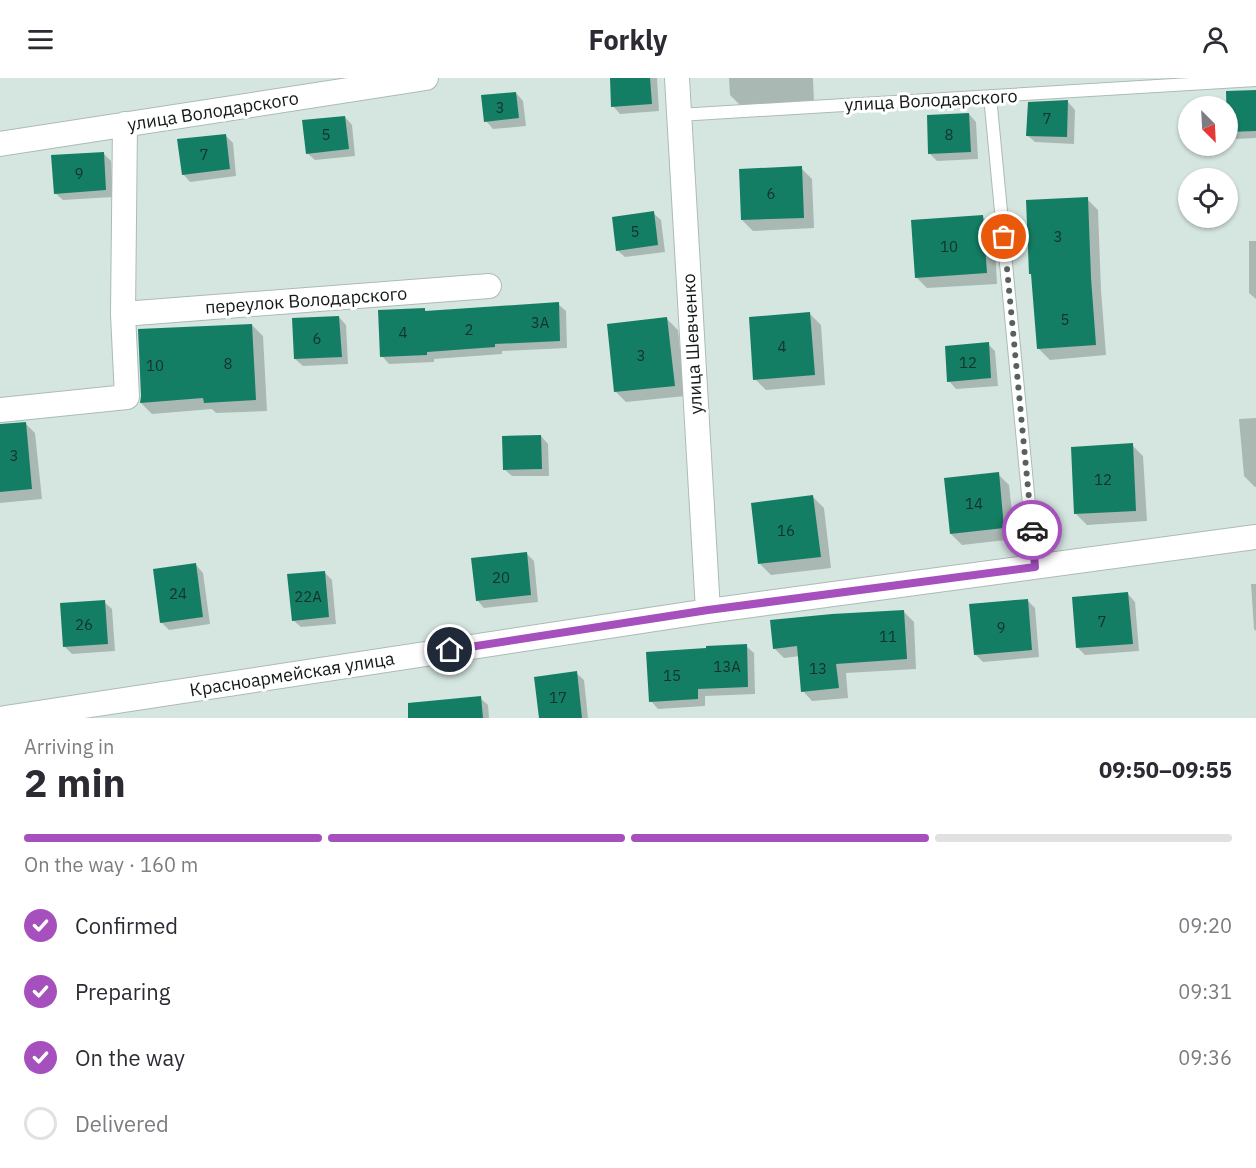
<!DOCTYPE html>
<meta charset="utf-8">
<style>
body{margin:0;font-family:"IBM Plex Sans",sans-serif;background:#f7f7f7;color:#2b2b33;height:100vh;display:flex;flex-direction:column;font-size:22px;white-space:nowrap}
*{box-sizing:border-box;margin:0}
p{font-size:20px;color:#7c7c81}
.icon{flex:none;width:33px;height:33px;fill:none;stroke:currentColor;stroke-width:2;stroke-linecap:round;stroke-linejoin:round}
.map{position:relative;height:640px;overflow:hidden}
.panel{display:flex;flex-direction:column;background:#fff;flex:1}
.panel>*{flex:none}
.needle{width:39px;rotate:156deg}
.controls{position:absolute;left:1178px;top:18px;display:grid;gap:12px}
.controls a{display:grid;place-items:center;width:60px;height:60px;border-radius:50%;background:#fff;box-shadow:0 2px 4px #0004;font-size:30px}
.pin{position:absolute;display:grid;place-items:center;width:51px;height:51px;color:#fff;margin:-26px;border:3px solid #fff;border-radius:50%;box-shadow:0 2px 6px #0007}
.courier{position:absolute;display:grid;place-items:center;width:60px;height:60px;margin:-30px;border:4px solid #a650be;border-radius:50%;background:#fff;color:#222;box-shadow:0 2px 8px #0007}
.overview em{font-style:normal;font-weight:700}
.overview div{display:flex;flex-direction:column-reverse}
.overview{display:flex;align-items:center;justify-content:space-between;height:102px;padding:0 24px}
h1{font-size:39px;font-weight:700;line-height:45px}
.bar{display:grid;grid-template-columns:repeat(4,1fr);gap:9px 6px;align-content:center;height:72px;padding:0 24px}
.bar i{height:8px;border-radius:4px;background:#e1e1e2}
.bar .active{background:#a650be}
.bar p{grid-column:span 4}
ol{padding:0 24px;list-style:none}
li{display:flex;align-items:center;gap:18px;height:66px}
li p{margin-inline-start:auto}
li .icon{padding:6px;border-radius:50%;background:#a650be;color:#fff;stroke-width:4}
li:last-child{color:#7c7c81}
li i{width:33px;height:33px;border:3px solid #e1e1e2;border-radius:50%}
header{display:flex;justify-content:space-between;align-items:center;height:78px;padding:0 24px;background:#fff;font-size:27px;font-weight:700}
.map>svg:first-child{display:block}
.shadow{fill:#0003}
.building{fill:#147e64}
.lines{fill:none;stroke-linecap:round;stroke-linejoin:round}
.lane-casing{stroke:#abbbb5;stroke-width:14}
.street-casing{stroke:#abbbb5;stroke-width:26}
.lane{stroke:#fff;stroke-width:12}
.street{stroke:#fff;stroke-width:24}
.done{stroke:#57615d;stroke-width:6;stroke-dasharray:0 10.8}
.route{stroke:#a650be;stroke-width:8}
.labels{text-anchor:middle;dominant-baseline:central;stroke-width:6;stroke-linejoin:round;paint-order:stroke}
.number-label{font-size:15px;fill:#13322a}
.street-label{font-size:18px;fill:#131916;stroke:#fff}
</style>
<header><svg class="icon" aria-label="menu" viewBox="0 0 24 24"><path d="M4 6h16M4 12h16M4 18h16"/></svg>Forkly<svg class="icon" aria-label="person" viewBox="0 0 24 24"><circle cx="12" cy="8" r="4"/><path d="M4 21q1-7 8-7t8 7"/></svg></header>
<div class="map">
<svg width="1256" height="640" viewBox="0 0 1256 640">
<rect width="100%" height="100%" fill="#d5e6e0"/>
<path class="shadow" d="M 611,0 L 657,0 L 659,33 L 620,36 L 613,28 Z
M 729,0 L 813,0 L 814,26 L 741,28 L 730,17 Z
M 1256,13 L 1256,60 L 1236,61 L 1229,53 Z
M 516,15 L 523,23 L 526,48 L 493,51 L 486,43 Z
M 1068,24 L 1075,32 L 1074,66 L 1035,64 L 1027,57 Z
M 969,36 L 976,44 L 978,81 L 937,83 L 930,76 Z
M 345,39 L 352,47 L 355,78 L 315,82 L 307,75 Z
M 225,57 L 233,65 L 236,98 L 190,104 L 183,96 Z
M 103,75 L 111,83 L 113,119 L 63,122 L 55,115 Z
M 801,90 L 812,101 L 814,150 L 753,153 L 742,142 Z
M 1087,121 L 1098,132 L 1101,212 L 1106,277 L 1050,282 L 1039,271 L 1033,198 L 1030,195 Z
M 653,135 L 661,142 L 665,174 L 625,179 L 617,172 Z
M 983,139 L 994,150 L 997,206 L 927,210 L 916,199 Z
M 1249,163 L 1256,163 L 1256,221 L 1249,215 Z
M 558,226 L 566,233 L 567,270 L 502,273 L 502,276 L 434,281 L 434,284 L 389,286 L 382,278 L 424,231 L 428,235 Z
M 810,236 L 821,247 L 825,307 L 766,312 L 755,301 Z
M 339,239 L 346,247 L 348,286 L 303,288 L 295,281 Z
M 667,241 L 678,252 L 685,318 L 626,324 L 615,313 Z
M 252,247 L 263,258 L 267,333 L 216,335 L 212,331 L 152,336 L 141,325 L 143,318 Z
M 988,266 L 995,273 L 998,308 L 956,311 L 949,303 Z
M 1256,340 L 1256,409 L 1255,409 L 1244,398 L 1239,341 Z
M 25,345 L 35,355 L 42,421 L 0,425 L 0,347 Z
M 541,358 L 548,366 L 549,398 L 512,398 L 504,391 Z
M 1132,367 L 1143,378 L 1147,443 L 1087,447 L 1076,436 Z
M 998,396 L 1009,407 L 1015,461 L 962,467 L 951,456 Z
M 813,419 L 824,430 L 831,490 L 771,497 L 760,486 Z
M 526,475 L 534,483 L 538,524 L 484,530 L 477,522 Z
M 196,487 L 203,495 L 210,546 L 169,552 L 161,544 Z
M 324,494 L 332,502 L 336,546 L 301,549 L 293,542 Z
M 1251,506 L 1256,506 L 1256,553 L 1254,551 Z
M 1128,516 L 1135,524 L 1139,573 L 1085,577 L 1078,570 Z
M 1027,522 L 1035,530 L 1039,579 L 983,584 L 975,576 Z
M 104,524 L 112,531 L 115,573 L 72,576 L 64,568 Z
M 904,534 L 914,544 L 916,591 L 846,595 L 848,620 L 812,623 L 803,613 L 800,578 L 784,580 L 774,570 Z
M 746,568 L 754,575 L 755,616 L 705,618 L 705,628 L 658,631 L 651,623 Z
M 576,595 L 584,602 L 588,640 L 540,640 Z
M 480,620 L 488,627 L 489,640 L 428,640 Z"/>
<path class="building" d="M 610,0 L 650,0 L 652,26 L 611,29 Z
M 1256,12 L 1256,53 L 1227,54 L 1226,13 Z
M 516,14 L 519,40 L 484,44 L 481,17 Z
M 1068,22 L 1067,59 L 1026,58 L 1028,24 Z
M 969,35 L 971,74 L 928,76 L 927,37 Z
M 345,38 L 349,71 L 306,76 L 302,42 Z
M 226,56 L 230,91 L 182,97 L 177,61 Z
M 104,74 L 106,112 L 54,116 L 51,77 Z
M 802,88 L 804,140 L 741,142 L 739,91 Z
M 1088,119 L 1091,200 L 1096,267 L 1037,271 L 1031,196 L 1029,196 L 1026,122 Z
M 654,133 L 658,167 L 616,173 L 612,139 Z
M 983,137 L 987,195 L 915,200 L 911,142 Z
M 559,224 L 560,263 L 495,266 L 495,269 L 427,274 L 427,277 L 380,279 L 378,232 L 425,230 L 425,233 Z
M 810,234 L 815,297 L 753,302 L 749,239 Z
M 339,238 L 342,279 L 294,281 L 292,240 Z
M 667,239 L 675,308 L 614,314 L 607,246 Z
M 252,246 L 256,322 L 204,325 L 203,320 L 140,325 L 141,318 L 138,251 Z
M 989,264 L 991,300 L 947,304 L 945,268 Z
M 26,344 L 32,411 L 0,414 L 0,346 Z
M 541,357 L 542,391 L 503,392 L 502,358 Z
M 1133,365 L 1136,433 L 1074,436 L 1071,369 Z
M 999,394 L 1004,450 L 950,456 L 944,400 Z
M 813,417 L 821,479 L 758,486 L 751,425 Z
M 527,474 L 531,517 L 476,523 L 471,480 Z
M 196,485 L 203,539 L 160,545 L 153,491 Z
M 325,493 L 329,539 L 292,543 L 287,496 Z
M 1128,514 L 1133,566 L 1076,570 L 1072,519 Z
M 1028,521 L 1032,572 L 974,577 L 969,526 Z
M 105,522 L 108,566 L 63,569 L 60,525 Z
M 904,532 L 907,581 L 836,586 L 839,610 L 801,614 L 797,568 L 773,571 L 770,542 L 832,536 Z
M 747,566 L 748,609 L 698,611 L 698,621 L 649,624 L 646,574 L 706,570 L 706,568 Z
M 577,593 L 582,640 L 539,640 L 534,599 Z
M 481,618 L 483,640 L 408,640 L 408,625 Z"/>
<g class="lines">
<g class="lane-casing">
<path id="lane" d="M 990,18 L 1035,489
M 679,37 L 1256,2"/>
</g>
<g class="street-casing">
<path id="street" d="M 677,0 L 708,533
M 0,66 L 426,0
M 123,236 L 125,46
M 0,332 L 127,319 L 123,236 L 489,208
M 5,640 L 708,533 L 1256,459"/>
</g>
<use href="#lane" class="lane"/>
<use href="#street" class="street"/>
</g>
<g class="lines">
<path class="done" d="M 1004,159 L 1032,452"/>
<path class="route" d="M 450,572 L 708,532 L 1035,489 L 1032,452"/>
</g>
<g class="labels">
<g class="number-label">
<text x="500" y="29">3</text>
<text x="1047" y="40">7</text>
<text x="326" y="56">5</text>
<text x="949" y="56">8</text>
<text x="204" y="76">7</text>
<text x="79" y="95">9</text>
<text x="771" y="115">6</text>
<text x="635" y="153">5</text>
<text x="1058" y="158">3</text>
<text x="949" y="168">10</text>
<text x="1065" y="241">5</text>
<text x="540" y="244">3А</text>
<text x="469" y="251">2</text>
<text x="403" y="254">4</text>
<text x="317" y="260">6</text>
<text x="782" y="268">4</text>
<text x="641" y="277">3</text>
<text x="968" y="284">12</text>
<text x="228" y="285">8</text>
<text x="155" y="287">10</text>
<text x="14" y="377">3</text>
<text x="1103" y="401">12</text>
<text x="974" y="425">14</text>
<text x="786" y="452">16</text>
<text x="501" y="499">20</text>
<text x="178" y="515">24</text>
<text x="308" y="518">22А</text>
<text x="1102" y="543">7</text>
<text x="84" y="546">26</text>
<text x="1001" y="549">9</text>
<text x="888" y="558">11</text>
<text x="727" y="588">13А</text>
<text x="818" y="590">13</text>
<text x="672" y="597">15</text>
<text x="558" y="619">17</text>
</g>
<g class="street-label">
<text transform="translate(931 22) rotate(-3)">улица Володарского</text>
<text transform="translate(213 33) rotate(-9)">улица Володарского</text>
<text transform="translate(306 222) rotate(-4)">переулок Володарского</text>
<text transform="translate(692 266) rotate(-93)">улица Шевченко</text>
<text transform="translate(292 596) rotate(-9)">Красноармейская улица</text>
</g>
</g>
</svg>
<div class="controls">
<a><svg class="needle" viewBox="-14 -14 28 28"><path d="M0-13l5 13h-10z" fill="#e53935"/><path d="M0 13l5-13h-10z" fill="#7c7c81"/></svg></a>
<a><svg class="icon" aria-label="locate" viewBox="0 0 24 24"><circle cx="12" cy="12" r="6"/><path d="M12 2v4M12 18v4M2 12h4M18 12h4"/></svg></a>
</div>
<div class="pin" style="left:1004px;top:159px;background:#ea580c"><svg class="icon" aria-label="bag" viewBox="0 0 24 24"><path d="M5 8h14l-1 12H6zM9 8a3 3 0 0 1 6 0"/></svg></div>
<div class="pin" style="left:450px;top:572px;background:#1f2937"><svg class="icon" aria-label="home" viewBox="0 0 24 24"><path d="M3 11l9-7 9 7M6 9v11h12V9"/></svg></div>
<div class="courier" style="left:1032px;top:452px"><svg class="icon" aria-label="car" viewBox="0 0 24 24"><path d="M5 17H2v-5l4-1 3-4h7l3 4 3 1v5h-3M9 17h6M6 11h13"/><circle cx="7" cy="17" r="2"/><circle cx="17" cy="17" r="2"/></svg></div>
</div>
<section class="panel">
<div class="overview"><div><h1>2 min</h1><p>Arriving in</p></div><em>09:50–09:55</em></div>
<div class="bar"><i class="active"></i><i class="active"></i><i class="active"></i><i></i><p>On the way · 160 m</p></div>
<ol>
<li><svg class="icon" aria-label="check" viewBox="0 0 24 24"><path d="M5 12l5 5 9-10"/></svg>Confirmed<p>09:20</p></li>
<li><svg class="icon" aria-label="check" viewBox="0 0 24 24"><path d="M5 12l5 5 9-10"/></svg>Preparing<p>09:31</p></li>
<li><svg class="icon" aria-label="check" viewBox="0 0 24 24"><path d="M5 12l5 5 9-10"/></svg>On the way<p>09:36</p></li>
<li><i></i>Delivered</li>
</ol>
</section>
